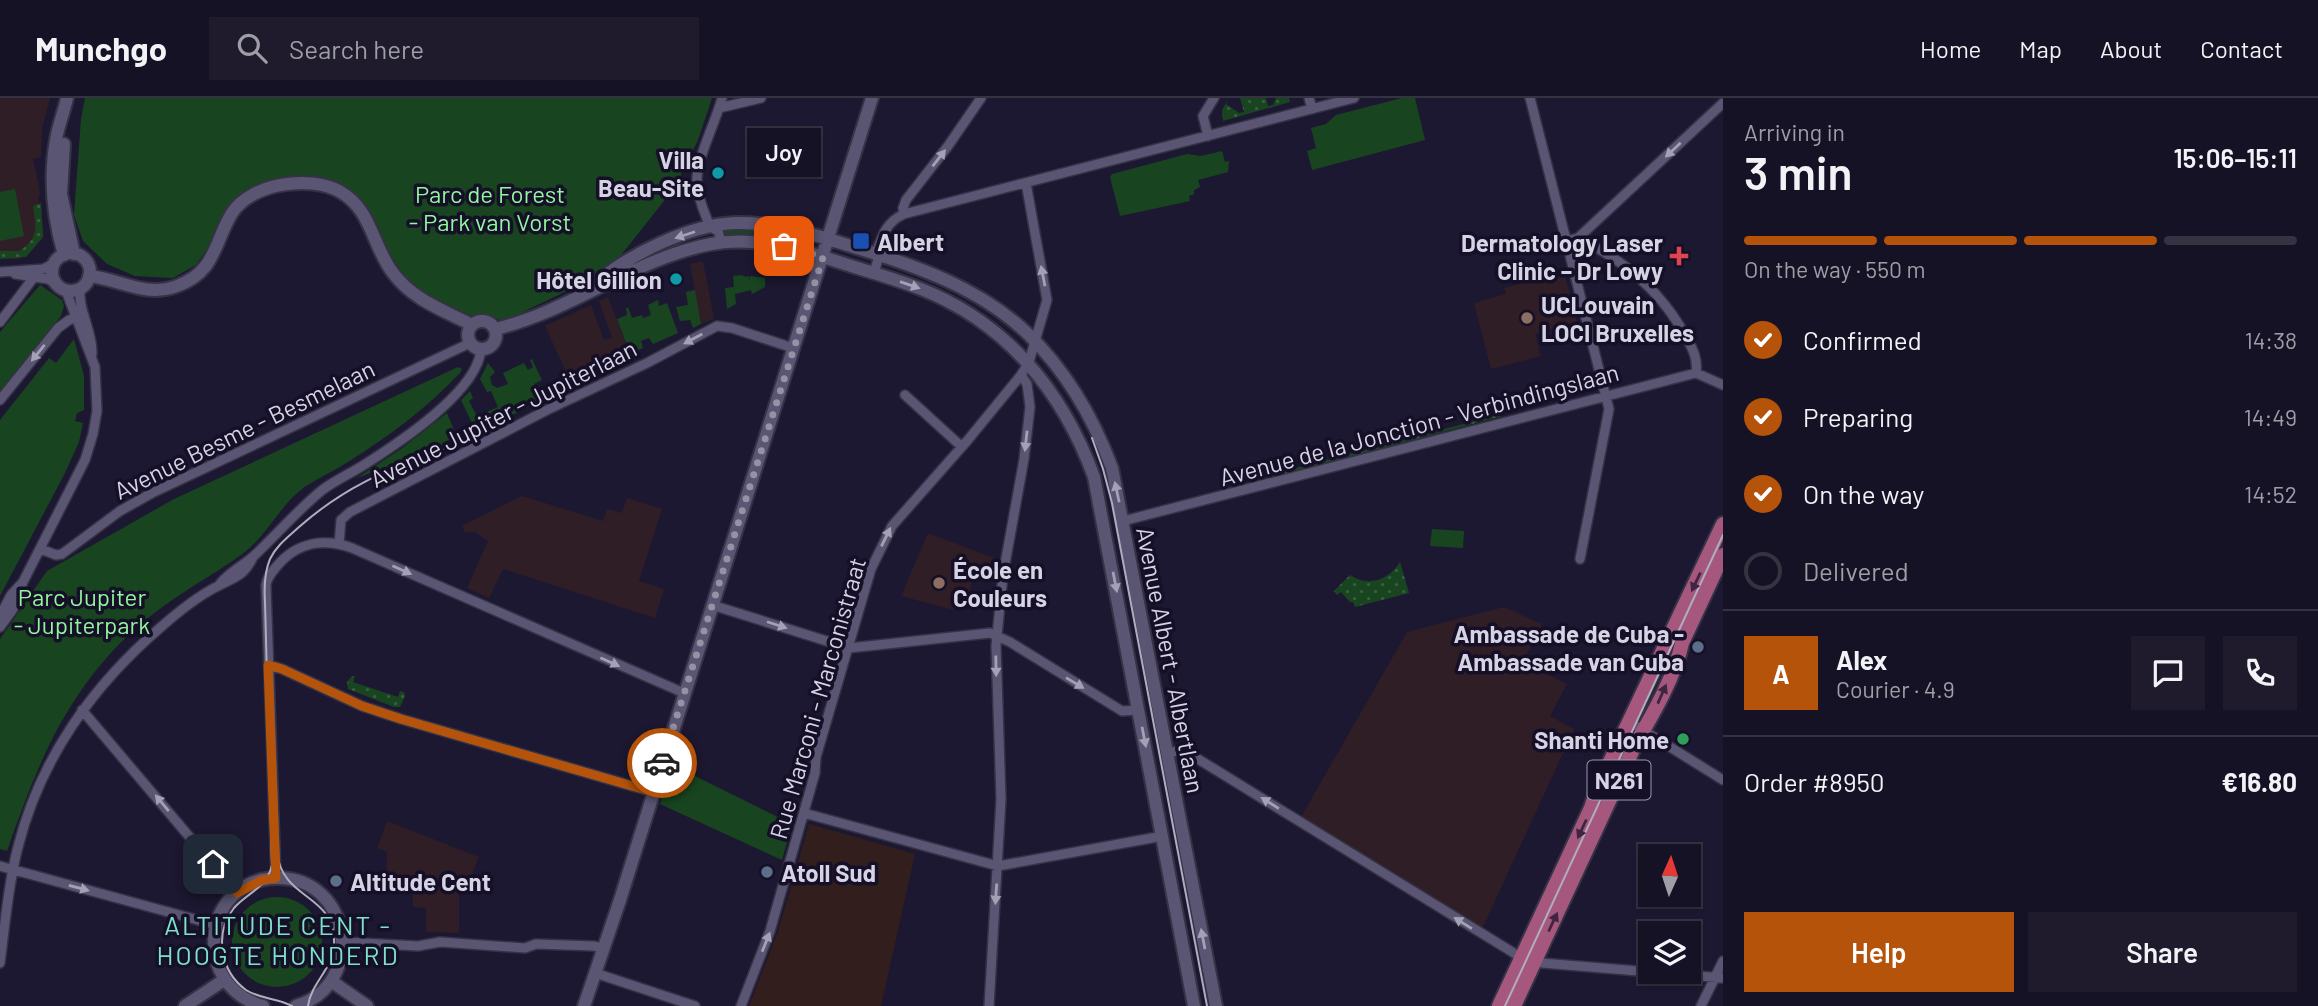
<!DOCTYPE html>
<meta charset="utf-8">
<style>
body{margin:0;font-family:Barlow,sans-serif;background:#1f1b2d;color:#f1f3f6;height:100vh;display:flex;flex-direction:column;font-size:26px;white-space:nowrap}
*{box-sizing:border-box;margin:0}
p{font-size:23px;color:#9e9ea7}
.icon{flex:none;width:38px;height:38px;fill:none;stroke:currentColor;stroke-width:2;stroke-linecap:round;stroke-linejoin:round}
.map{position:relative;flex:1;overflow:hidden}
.drawer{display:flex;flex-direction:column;background:#161225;width:595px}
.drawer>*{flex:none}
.needle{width:46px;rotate:3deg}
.controls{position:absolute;left:1638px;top:746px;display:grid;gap:14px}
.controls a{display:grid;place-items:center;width:63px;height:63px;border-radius:0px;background:#161225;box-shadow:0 2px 5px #0004,0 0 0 2px #353242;font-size:35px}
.pin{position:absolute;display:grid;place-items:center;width:60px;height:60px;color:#fff;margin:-30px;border-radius:14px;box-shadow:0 4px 10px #0006}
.courier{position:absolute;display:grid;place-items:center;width:70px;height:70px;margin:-35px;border:5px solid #b45309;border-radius:50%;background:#fff;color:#222;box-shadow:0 2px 9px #0007}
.bubble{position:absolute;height:49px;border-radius:0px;background:#161225;box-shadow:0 2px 5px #0004,0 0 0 2px #353242;font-size:23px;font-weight:600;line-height:49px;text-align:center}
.headline em{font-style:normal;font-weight:600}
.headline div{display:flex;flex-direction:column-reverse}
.headline{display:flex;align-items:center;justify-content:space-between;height:119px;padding:0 21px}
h1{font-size:46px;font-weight:600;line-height:52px}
.bar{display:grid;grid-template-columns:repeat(4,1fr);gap:10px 7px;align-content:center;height:84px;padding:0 21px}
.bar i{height:9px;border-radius:5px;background:#353242}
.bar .active{background:#b45309}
.bar p{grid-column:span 4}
.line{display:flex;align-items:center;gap:18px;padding:0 21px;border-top:2px solid #353242}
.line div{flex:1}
.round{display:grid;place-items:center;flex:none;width:74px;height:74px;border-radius:0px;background:#1f1b2d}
ol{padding:0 21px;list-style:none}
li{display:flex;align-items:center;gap:21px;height:77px}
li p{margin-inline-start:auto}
li .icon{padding:7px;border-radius:50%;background:#b45309;color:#fff;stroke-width:4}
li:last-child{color:#9e9ea7}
li i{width:38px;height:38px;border:4px solid #353242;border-radius:50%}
.cta{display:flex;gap:14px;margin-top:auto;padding:14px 21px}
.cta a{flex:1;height:80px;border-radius:0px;background:#b45309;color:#fff;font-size:28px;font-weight:600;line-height:80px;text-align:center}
.cta a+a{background:#1f1b2d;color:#f1f3f6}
header{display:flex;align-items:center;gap:42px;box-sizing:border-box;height:98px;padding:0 35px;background:#161225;border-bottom:2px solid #353242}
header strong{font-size:33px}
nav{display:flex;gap:38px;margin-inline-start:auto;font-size:24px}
.search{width:490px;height:63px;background:#1f1b2d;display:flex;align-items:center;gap:18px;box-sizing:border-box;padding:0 24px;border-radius:0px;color:#9e9ea7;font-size:26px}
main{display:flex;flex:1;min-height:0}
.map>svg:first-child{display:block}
.education{fill:#2f1e26}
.medical{fill:#311e1d}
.grass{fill:url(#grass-dots)}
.green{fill:#184520}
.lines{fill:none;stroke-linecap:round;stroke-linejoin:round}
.street-casing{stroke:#353245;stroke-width:12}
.secondary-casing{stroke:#353245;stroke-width:16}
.primary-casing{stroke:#353245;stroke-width:18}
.street{stroke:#595572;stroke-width:9}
.secondary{stroke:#595572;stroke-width:12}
.primary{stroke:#a5577d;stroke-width:14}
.tram{stroke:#b0adc0;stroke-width:2}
.oneway{fill:#a3a1b6}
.oneway2{fill:#402541}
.done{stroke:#9592a5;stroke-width:7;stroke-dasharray:0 12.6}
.route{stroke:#b45309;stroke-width:9}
.culture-dot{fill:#0f9aa8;stroke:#150f27;stroke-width:2.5}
.transit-dot{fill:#1a4fb4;stroke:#150f27;stroke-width:2.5}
.health-dot{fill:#e0444e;stroke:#150f27;stroke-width:2.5}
.education-dot{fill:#8d6e63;stroke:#150f27;stroke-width:2.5}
.service-dot{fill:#5c6f8a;stroke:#150f27;stroke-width:2.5}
.leisure-dot{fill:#2e9e5b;stroke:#150f27;stroke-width:2.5}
.labels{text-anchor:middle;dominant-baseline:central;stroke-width:7;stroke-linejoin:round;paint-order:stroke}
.shield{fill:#150f27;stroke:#9b98ab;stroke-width:2}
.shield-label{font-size:23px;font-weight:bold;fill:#d5d3e4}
.poi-label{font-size:24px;font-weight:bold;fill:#d5d3e4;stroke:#150f27;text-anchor:end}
.park-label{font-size:24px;fill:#91f69e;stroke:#150f27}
.street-label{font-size:24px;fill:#d5d3e4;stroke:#150f27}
.neighbourhood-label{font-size:26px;letter-spacing:2px;fill:#7ee1ca;stroke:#150f27}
</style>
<header>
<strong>Munchgo</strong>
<div class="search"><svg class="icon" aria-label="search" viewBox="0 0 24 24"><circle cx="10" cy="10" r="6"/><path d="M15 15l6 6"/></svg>Search here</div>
<nav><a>Home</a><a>Map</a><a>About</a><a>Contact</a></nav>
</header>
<main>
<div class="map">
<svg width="1723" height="908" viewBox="0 0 1723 908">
<defs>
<pattern id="grass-dots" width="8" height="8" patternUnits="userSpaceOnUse" patternTransform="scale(1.75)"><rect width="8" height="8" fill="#184520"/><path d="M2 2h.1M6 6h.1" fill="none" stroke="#395f40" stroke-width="1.8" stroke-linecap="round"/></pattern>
</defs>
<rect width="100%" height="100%" fill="#1d1831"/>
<path class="education" d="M 0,0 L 50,0 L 42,31 L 41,59 L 33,61 L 39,88 L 40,97 L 38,98 L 44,137 L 29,156 L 19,161 L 0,161 Z
M 703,163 L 714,221 L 701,226 L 690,166 Z
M 1564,174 L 1577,224 L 1535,236 L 1541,258 L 1491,271 L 1474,205 L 1506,196 L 1504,190 Z
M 608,199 L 631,258 L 614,267 L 612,264 L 599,270 L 600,274 L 572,287 L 545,228 L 591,207 L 604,242 L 612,240 L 599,203 Z
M 522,398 L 603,423 L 607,411 L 622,415 L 627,400 L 662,411 L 639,483 L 664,491 L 655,520 L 503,471 L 489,500 L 467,490 L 488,443 L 475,434 L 465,434 L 462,428 Z
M 928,435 L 999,462 L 999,471 L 977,467 L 965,509 L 949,511 L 901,498 Z
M 1504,509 L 1542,526 L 1523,564 L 1567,586 L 1550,618 L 1574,631 L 1482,831 L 1301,719 L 1407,534 Z
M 387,723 L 479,759 L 468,786 L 468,796 L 459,796 L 459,835 L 426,834 L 426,810 L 413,809 L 413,795 L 386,794 L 387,754 L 377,750 Z"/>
<path class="medical" d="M 809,726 L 915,756 L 881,908 L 749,908 L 778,834 Z"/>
<path class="grass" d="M 1229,0 L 1226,6 L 1239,15 L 1244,14 L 1240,0 L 1266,0 L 1268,8 L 1273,7 L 1276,0 L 1289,0 L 1290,4 L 1223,23 L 1222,12 Z
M 41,105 L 43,139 L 26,159 L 0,161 L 0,153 L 19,153 C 40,140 36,128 33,108 Z
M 1494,318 L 1502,318 L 1258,383 L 1261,379 Z
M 1400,464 L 1409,495 L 1355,509 L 1353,504 L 1350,504 L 1341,494 L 1337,497 L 1334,493 L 1350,477 C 1369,490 1390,481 1400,464 Z
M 352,578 L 355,579 L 353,584 L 398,599 L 400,593 L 404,594 L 405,598 L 400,609 L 394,609 L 348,591 L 347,584 Z"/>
<path class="green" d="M 85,0 L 712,0 L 698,42 L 675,89 L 618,161 L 577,188 L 525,213 L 523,216 L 501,222 L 484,217 L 470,218 L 438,205 L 404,181 L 404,177 L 389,155 L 376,124 L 362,105 L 330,84 L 307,78 L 270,82 L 248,91 L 229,109 L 213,142 L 196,167 L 173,180 L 135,178 L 107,166 L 83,143 L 74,117 L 81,21 Z
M 1402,0 L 1415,0 L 1425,42 L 1312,72 L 1307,53 L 1316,50 L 1311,30 L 1326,26 L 1336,17 Z
M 1222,53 L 1225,64 L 1229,63 L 1228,74 L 1198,82 L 1200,89 L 1194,92 L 1194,96 L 1189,98 L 1190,103 L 1120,118 L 1110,79 L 1112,76 L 1187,56 L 1201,58 Z
M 15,91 L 24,138 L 0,143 L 0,94 Z
M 758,129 L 809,140 L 806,147 L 766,139 L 726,138 L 723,133 Z
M 741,177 L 746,179 L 749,178 L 750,183 L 750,178 L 765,180 L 765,189 L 752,196 L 751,192 L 735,196 L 736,206 L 727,211 L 725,190 L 734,189 L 733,178 Z
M 40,187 L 62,202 L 64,208 L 61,218 L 0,294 L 0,234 Z
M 695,192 L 701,226 L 693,230 L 690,222 L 680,223 L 676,209 L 688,207 L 686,194 Z
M 658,202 L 659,208 L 667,205 L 678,235 L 653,246 L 649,240 L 641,243 L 643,250 L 636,253 L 633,246 L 627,247 L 617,221 L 627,217 L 626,211 L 628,209 L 632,220 L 642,217 L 643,220 L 651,217 L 648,207 Z
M 74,241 L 84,278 L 84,312 L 77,315 L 75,323 L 83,325 L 79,344 L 65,375 L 0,498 L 0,322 L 49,260 L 56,265 Z
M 532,261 L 542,282 L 534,286 L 542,302 L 484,331 L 446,343 L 445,347 L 357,380 L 401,351 L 447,315 L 456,337 L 474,329 L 461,302 L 470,293 L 473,300 L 469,303 L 477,318 L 498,309 L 491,293 L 487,294 L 480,281 L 488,265 L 495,274 L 490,279 L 492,287 L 497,290 L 508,286 L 503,275 L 524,265 L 528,272 L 533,269 L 530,262 Z
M 458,269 L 462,271 L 460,275 C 427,310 389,338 348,364 C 334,373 320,379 306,388 C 281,405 269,435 245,454 C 214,477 178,495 148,520 C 70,584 39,661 7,753 L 0,751 L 0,541 L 47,473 L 174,401 Z
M 1432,431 L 1464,433 L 1463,450 L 1430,448 Z
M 691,676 L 792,726 L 782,762 L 660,706 L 668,680 L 687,686 Z
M232 844a45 45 0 1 1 90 0a45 45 0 1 1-90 0Z"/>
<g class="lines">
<g class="street-casing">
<path id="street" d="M 1309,0 L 1312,11
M 1530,0 L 1609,311 L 1580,461
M 719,10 L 761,0
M 1208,38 L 1203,18 L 1214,0
M 904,116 L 903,110 L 906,102 L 948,48 L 981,0
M 1578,140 C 1624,162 1662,194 1686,239 C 1693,251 1698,261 1696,275
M 1566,143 L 1578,140 L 1723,5
M 717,145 L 720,140 L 718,133 L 710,129 C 705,115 698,102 697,86 C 695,63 716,24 722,0
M 0,174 L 43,171 L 53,166
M 874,175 L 878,161 L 876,156 C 882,138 886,124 904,116 L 1354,0
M 15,176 L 48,181 L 55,185
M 80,191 C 78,213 93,234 92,256
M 0,224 L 34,179
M 905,297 L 962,349
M 0,302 L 58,230 L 69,222 L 84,217
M 1123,423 L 1696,275 L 1723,287
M 339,446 L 341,422 L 350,414 L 549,311 L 647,265 L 717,228 L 732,230 L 793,250
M 41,451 L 56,457 L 62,456 L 120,413 L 152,395 L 470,245
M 220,486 C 230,473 245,467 256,456 C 278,435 298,412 321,393 C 335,382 352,375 367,365 C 400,344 478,293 481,251
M 712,507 L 849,550 L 990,535 L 1010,544 L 1122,613 L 1139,612
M 0,518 L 11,497 L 22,485
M 0,529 L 13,511 L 23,484 L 85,362 L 93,336 L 97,313 L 95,269 L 66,193
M 269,567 L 282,571 L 362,608 L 401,621 L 653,694
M 82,612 L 237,795
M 1630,624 L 1723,682
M 1167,654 L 1185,653 L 1522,860 L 1542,865 L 1723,880
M 804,715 L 998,768 L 1163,738
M 0,768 L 216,827
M 276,780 L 266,487 C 267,479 272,474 277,468 C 297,444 324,440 352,450 L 684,595
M 343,844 L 418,848 L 440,844 L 525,850 L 536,846 L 594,848 L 603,850
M 0,865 C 5,827 8,787 18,749 C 40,661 93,587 161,529 C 178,514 198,498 218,488 C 235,479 244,478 253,459
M 595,875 L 695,908
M 741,908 L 770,833 L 815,675 L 816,659 L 871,471 L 892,428 L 967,343 L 1021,277 L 1029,264 L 1047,202 L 1026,85
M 989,908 L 1001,701 L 996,548 L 1003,477 L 1024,361 L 1030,309 L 1027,286 L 1021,277
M 1701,908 L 1723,863"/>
</g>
<g class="secondary-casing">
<path id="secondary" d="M 64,46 L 61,96 L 74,156
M52 174a19 19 0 1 1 38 0a19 19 0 1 1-38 0Z
M 64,157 C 53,119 49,81 56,42 C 58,28 64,14 67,0
M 89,178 C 120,181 145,200 177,188 C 216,174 214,144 232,115 C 251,85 310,77 339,93 C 372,111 372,148 393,175 C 413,202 443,212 472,227
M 596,185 C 630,156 689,127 735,125 C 776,124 816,137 854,149 C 917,168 980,190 1028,236 C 1067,274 1093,319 1112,370 L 1216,908
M468 237a14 14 0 1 1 28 0a14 14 0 1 1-28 0Z
M 495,231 C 571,213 634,161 711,146 C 759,137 806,153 851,168 C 874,175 898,182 921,191 C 1007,225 1063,294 1094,379 L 1194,908
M 331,883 L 367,908
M 185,908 L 224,882
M 263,908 C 190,888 202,781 277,780 C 352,779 367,887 296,908
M 584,908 L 620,802 L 872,0"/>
</g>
<g class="primary-casing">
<path id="primary" d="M 1499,908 L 1591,710 L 1598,689 L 1723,426
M 1514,908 L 1636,645 C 1653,616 1675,578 1682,545 L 1723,457"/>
</g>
<use href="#street" class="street"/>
<use href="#secondary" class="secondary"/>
<use href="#primary" class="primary"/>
<path class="tram" d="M 1092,340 L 1103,371 L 1112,405 L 1207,908
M 277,755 C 283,804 337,795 334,848 C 332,872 311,885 308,908
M 292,908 C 277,900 260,901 246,892 C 220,873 214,835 234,810 C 248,794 267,790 272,767 L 265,504 C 264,489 264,475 270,461 C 276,448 288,439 299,429 C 348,386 386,373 446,350
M 1505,908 L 1723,437"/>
</g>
<defs><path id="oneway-solid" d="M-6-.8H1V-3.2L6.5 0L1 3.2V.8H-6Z" transform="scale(1.75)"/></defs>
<g class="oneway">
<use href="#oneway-solid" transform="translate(1673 52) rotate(137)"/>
<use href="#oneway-solid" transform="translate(939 60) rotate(-52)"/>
<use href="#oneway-solid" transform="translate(685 137) rotate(162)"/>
<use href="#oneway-solid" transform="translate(1043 178) rotate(-101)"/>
<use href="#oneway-solid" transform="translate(910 187) rotate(19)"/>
<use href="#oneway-solid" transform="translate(693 241) rotate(152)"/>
<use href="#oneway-solid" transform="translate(38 255) rotate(129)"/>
<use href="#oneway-solid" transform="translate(1026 343) rotate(96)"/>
<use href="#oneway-solid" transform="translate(1117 394) rotate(-102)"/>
<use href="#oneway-solid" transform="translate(886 439) rotate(-64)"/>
<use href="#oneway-solid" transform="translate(402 472) rotate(24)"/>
<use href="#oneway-solid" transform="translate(1115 484) rotate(79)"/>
<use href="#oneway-solid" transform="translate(777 527) rotate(18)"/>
<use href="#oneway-solid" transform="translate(610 564) rotate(24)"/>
<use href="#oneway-solid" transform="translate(996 568) rotate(89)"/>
<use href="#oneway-solid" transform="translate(1075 585) rotate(31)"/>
<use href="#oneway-solid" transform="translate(1144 639) rotate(79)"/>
<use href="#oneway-solid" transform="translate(162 705) rotate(-130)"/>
<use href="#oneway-solid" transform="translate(1270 705) rotate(-148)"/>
<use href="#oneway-solid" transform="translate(79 790) rotate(15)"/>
<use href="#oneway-solid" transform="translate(996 796) rotate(94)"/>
<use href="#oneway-solid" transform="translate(1463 825) rotate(-148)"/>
<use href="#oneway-solid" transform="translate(1203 841) rotate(-101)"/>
<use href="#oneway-solid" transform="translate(766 844) rotate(-68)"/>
</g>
<g class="oneway2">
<use href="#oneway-solid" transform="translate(1696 484) rotate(115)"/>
<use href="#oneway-solid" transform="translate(1662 596) rotate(-66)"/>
<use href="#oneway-solid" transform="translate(1582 731) rotate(115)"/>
<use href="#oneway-solid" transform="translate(1553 824) rotate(-65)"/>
</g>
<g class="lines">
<path class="done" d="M 662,665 L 823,159 L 784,148"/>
<path class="route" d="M 213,766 L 237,795 L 262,782 L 276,780 L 268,567 L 282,571 L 362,608 L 401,621 L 653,694 L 662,665"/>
</g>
<g class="culture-dot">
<circle cx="718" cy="75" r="7"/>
<circle cx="676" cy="181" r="7"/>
</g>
<rect class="transit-dot" x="852" y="134" width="18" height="18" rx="3.5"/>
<path class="health-dot" d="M1675.5 147.5h7v7h7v7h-7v7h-7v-7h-7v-7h7z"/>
<g class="education-dot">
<circle cx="1527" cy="220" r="7"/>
<circle cx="939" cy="485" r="7"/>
</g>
<g class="service-dot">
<circle cx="1698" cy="549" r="7"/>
<circle cx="767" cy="774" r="7"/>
<circle cx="336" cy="783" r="7"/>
</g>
<circle class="leisure-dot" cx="1683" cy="641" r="7"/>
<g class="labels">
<rect class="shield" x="1587.5" y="662.5" width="63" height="39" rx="5"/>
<g class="shield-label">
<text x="1619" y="682">N261</text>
</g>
<g class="poi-label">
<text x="704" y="61">Villa<tspan x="704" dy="28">Beau-Site</tspan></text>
<text x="877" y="143" text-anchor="start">Albert</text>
<text x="1663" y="144">Dermatology Laser<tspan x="1663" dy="28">Clinic – Dr Lowy</tspan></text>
<text x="662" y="181">Hôtel Gillion</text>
<text x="1541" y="206" text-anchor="start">UCLouvain<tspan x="1541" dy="28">LOCI Bruxelles</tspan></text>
<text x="953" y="471" text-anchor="start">École en<tspan x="953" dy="28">Couleurs</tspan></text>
<text x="1684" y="535">Ambassade de Cuba -<tspan x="1684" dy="28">Ambassade van Cuba</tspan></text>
<text x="1669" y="641">Shanti Home</text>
<text x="781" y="774" text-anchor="start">Atoll Sud</text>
<text x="350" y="783" text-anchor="start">Altitude Cent</text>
</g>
<g class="park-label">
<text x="490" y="95">Parc de Forest<tspan x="490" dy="28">- Park van Vorst</tspan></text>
<text x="82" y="498">Parc Jupiter<tspan x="82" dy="28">- Jupiterpark</tspan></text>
</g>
<g class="street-label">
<text transform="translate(503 315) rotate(-27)">Avenue Jupiter - Jupiterlaan</text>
<text transform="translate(1419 326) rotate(-15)">Avenue de la Jonction - Verbindingslaan</text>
<text transform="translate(244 331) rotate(-26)">Avenue Besme - Besmelaan</text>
<text transform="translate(1171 562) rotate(79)">Avenue Albert - Albertlaan</text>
<text transform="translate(817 600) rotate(-74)">Rue Marconi - Marconistraat</text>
</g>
<g class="neighbourhood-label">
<text x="278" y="826">ALTITUDE CENT -<tspan x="278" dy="30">HOOGTE HONDERD</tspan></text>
</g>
</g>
</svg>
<div class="controls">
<a><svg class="needle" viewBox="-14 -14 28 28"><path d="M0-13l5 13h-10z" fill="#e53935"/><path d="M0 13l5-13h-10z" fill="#9e9ea7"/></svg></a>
<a><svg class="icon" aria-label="layers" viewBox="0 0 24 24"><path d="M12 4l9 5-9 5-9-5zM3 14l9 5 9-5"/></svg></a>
</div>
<div class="pin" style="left:784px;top:148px;background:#ea580c"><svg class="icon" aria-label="bag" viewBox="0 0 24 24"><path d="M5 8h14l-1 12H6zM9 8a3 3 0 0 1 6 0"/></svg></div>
<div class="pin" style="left:213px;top:766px;background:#1f2937"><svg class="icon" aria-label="home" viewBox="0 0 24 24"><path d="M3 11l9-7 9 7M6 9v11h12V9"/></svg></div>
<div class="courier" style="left:662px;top:665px"><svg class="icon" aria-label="car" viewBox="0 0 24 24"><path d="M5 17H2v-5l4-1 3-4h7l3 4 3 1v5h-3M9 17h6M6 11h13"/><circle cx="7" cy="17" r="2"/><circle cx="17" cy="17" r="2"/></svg></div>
<div class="bubble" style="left:747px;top:30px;width:74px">Joy</div>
</div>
<section class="drawer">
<div class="headline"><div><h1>3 min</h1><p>Arriving in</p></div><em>15:06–15:11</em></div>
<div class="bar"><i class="active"></i><i class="active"></i><i class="active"></i><i></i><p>On the way · 550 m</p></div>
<ol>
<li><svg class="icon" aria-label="check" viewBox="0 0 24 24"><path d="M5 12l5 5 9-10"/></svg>Confirmed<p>14:38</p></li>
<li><svg class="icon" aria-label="check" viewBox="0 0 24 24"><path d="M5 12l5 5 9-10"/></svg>Preparing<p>14:49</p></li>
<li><svg class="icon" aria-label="check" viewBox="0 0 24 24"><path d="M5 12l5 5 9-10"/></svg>On the way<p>14:52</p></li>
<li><i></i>Delivered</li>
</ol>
<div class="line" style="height:126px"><b class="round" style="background:#b45309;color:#fff">A</b><div><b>Alex</b><p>Courier · 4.9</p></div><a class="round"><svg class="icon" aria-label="chat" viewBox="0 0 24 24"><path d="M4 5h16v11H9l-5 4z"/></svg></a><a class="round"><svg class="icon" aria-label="phone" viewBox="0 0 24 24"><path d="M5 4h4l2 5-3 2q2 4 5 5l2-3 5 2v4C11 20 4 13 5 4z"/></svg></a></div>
<div class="line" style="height:91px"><div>Order #8950</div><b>€16.80</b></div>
<div class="cta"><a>Help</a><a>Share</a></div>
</section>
</main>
